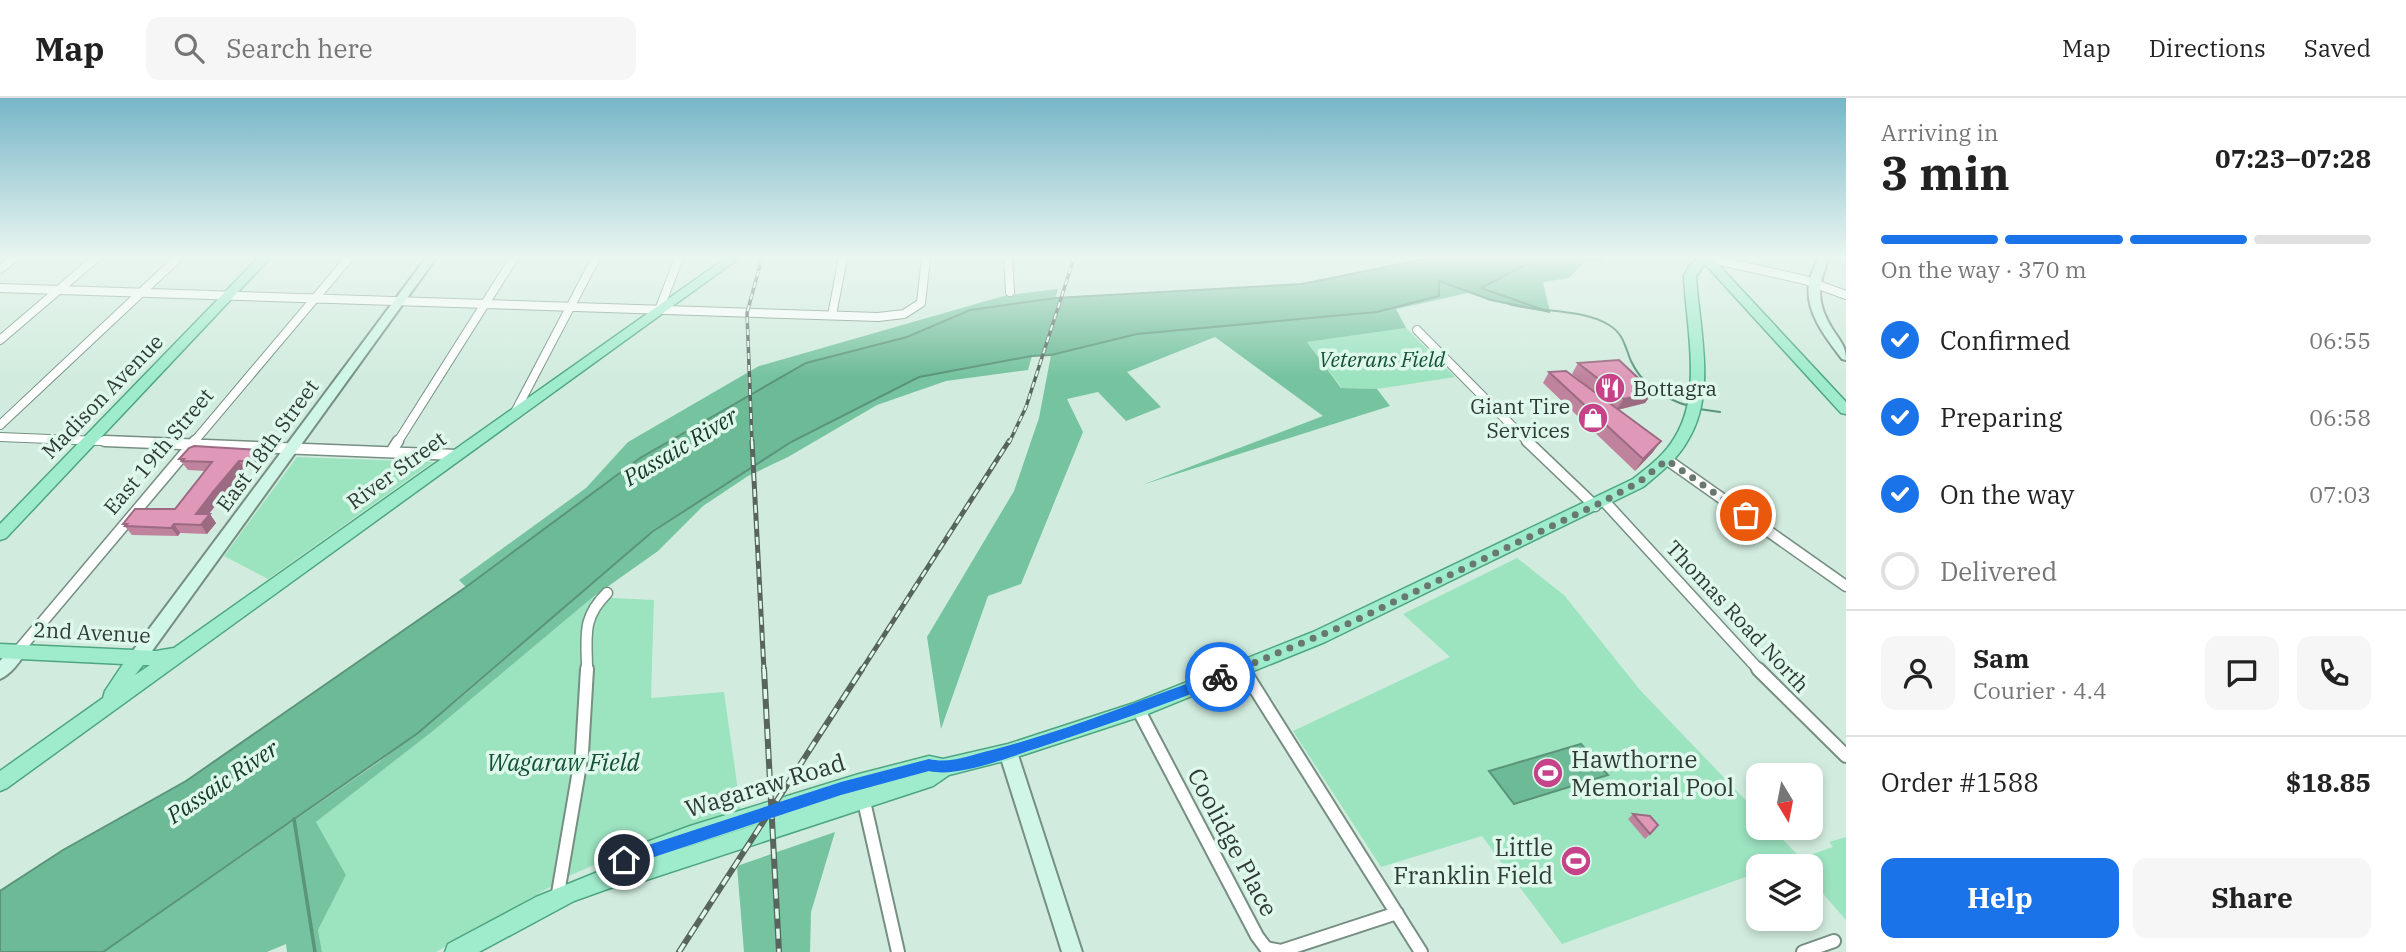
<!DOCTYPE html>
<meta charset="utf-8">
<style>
body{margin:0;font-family:"IBM Plex Serif",serif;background:#f6f6f6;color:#222;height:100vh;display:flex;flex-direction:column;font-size:26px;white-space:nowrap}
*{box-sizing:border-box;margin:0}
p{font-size:23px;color:#767676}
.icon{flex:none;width:38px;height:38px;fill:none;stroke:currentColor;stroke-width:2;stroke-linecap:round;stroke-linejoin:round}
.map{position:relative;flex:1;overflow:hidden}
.details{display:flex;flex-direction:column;background:#fff;width:560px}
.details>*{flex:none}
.needle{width:46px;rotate:170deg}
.tools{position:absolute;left:1746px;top:665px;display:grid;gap:14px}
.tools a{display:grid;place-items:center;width:77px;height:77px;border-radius:14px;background:#fff;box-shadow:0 4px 10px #0003;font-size:35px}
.pin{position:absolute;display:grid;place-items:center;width:60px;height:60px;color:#fff;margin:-30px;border:4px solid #fff;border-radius:50%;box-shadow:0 2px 7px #0007}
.courier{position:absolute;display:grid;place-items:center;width:70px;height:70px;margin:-35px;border:5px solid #1a73e8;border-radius:50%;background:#fff;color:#222;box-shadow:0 2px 9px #0007}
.overview em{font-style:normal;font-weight:700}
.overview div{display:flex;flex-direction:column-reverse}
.overview{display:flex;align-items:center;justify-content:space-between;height:119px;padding:0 35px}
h1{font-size:46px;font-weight:700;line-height:52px}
.bar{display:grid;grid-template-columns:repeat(4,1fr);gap:10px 7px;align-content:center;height:84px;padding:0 35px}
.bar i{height:9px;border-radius:5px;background:#e0e0e0}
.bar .active{background:#1a73e8}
.bar p{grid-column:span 4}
.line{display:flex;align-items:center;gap:18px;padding:0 35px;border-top:2px solid #e0e0e0}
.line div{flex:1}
.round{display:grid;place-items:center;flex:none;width:74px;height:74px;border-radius:14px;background:#f6f6f6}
ol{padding:0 35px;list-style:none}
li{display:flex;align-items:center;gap:21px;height:77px}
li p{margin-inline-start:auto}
li .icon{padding:7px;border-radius:50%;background:#1a73e8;color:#fff;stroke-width:4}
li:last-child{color:#767676}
li i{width:38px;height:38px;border:4px solid #e0e0e0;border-radius:50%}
.button{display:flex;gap:14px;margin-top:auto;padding:14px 35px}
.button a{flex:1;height:80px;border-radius:14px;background:#1a73e8;color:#fff;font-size:28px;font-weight:700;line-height:80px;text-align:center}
.button a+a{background:#f6f6f6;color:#222}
header{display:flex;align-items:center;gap:42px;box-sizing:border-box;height:98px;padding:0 35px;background:#fff;border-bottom:2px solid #e0e0e0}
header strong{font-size:33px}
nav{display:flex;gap:38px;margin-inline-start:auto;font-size:24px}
.search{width:490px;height:63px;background:#f6f6f6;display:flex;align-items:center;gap:18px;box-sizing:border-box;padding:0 24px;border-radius:14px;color:#767676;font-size:26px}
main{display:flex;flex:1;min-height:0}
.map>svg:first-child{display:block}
.green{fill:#9ce3c0}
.forest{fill:#75c39f}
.water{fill:#6dba97;stroke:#5a9479;stroke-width:2}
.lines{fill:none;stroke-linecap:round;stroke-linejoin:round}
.stream-far1{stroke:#5a9479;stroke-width:2}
.stream{stroke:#5a9479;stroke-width:3.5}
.street-far2-casing{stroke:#768f82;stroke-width:10}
.street-far1-casing{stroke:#768f82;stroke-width:13}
.street-casing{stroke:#768f82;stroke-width:16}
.secondary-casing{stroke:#768f82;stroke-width:4}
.primary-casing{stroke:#4ea681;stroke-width:3}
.street-far2{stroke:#fff;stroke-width:8}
.street-far1{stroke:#fff;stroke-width:10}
.street{stroke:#fff;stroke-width:12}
.secondary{fill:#cff6e6;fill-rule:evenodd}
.primary{fill:#9feccc;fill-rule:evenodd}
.rail-far2-casing{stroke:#57655d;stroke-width:3.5}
.rail-far1-casing{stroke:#57655d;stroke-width:5}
.rail-casing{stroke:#57655d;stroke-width:6}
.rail-far2{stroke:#def9eb;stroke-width:2;stroke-dasharray:6;stroke-linecap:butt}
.rail-far1{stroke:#def9eb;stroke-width:2.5;stroke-dasharray:8;stroke-linecap:butt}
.rail{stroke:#def9eb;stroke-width:3.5;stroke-dasharray:10;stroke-linecap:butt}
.wall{fill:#c0839e}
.shaded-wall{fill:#9c6a81}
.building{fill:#df98b8;stroke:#9c6a81;stroke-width:2}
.route{fill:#1a73e8}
.done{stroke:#687870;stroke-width:7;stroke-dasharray:0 12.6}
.labels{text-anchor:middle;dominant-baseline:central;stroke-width:7;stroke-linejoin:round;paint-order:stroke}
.park-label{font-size:21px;font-style:italic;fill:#125038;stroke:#def9eb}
.poi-label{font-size:21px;fill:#2f3a34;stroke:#def9eb;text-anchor:start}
.street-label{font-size:21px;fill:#2f3a34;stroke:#def9eb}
.water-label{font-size:23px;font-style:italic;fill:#143728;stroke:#def9eb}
.near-poi-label{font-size:24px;fill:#2f3a34;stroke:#def9eb;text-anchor:start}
.near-park-label{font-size:24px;font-style:italic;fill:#125038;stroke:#def9eb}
.near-street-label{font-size:24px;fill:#2f3a34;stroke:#def9eb}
</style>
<header>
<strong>Map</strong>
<div class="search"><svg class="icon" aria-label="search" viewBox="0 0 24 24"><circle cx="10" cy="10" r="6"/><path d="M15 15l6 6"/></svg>Search here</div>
<nav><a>Map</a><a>Directions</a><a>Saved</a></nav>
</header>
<main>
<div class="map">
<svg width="1846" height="854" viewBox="0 0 1846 854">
<rect width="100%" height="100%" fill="#d1ecde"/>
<path class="green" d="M 1406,230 L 1455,279 L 1377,291 L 1342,290 L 1307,244 Z
M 297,359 L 433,364 L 268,481 L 224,458 Z
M 1517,460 L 1564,497 L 1640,592 L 1759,716 L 1759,730 L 1771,730 L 1801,760 L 1833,749 L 1829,744 L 1846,739 L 1846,822 L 1811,782 L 1811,768 L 1800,768 L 1794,762 L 1775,768 L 1759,768 L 1759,774 L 1562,846 L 1482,738 L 1381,769 L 1293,633 L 1450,559 L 1403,516 Z
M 593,499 L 654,502 L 651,600 L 724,594 L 741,714 L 653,742 L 573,776 L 436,854 L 322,854 L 318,832 L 346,777 L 316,724 L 433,633 Z"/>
<path class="forest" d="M 1539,160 L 1606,160 L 1597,166 L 1584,164 L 1569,180 L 1543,184 L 1550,214 L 1480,190 Z
M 1439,183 L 1472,194 L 1396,211 L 1406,230 L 1307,244 L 1341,290 L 1377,291 L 1390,308 L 1142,387 L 1323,318 L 1215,239 L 1127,274 L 1161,309 L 1126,323 L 1098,294 L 1067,301 L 1083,334 L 1021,486 L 988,498 L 941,631 L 927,539 L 1014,393 L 1039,320 L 1051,257 L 1137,236 L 1377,214 Z
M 1058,191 L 1055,200 L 970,212 L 907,239 L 806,265 L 640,360 L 466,489 L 459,482 L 586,390 L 628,344 L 759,268 L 1007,197 Z
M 1032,258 L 1028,272 L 946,283 L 877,307 L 788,359 L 748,378 L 703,408 L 658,453 L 593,499 L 433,633 L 316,724 L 346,777 L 318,832 L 322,854 L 287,854 L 286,846 L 267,854 L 103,854 L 379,664 L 458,602 L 646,439 L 791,344 L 919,279 Z
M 835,734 L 811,814 L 810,854 L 744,854 L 737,768 Z"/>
<path class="water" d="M 1430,160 L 1539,160 L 1481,190 L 1550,214 L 1491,202 L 1439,183 L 1439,198 L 1377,214 L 1137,236 L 1051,257 L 1032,258 L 919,279 L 791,344 L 652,434 L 418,635 L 103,854 L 0,854 L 0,793 L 63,752 L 186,683 L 466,489 L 640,360 L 806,265 L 907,239 L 970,212 L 1056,200 L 1302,186 Z
M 1581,646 L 1608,677 L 1514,706 L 1489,673 Z"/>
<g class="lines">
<path class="stream-far1" d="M 1509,206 C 1540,215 1581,210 1609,227 C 1624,236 1625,249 1631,263 C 1642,287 1665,301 1689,308
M 1699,311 L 1720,314"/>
<path class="stream" d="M 294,721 L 315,854"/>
<g class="street-far2-casing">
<path id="street-far2" d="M 1008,160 L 1010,194
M 1707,160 L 1805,182 L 1846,197
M 0,171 L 14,160
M 0,190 L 878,219 L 904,216 L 921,205 L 926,160
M 659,212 L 679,160
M 832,217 L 843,160
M 1417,232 L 1529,345
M 0,242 L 96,160
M 514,316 L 596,160
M 0,327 L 178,160
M 0,339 L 150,345
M 193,345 L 349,160
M 397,345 L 514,160"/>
</g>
<g class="street-far1-casing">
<path id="street-far1" d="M 105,343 L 457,357
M 1527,343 L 1595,408
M 391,354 L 398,343
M 1666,361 L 1846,488
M 1604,403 L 1760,573
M 18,553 L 195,343
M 1242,570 L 1244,573
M 587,573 C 587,538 581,521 607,495"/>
</g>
<g class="street-casing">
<path id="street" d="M 1243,571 L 1421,854
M 1758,571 L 1846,658
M 1138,611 L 1257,838 L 1266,850 L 1281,853 L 1397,815
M 863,699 L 898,854
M 557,801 L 582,655 L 587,571
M 1803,854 L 1834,843"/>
</g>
<g class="secondary-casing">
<path id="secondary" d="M 426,160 L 436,160 L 144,564 L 138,565 L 132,564 L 130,559 L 132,554 Z
M 1819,160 L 1829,160 C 1817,189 1816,205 1833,232 C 1840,243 1846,248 1846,262 L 1842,261 C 1826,240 1805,214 1809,186 C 1810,177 1815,168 1819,160 Z
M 18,547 L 24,549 L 26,553 C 21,563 10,577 0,581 L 0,563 L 12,549 Z
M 1008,647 L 1014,649 L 1017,654 L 1082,854 L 1062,854 L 999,654 L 1002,649 Z"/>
</g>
<g class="primary-casing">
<path id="primary" d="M 258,160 L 270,160 L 6,440 L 0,442 L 0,426 Z
M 726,160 L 739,160 L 7,690 L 0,693 L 0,673 L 103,600 L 105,593 L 123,566 L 0,560 L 0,546 L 156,553 L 174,550 ZM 143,567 L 150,567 L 135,577 Z
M 1699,160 L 1712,160 L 1846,304 L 1846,316 L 1841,315 L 1705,166 L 1696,178 C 1699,230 1717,295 1688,342 C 1677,362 1660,375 1643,389 L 1325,544 L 1145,617 L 1008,662 L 949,677 L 933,688 L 634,786 L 613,789 L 574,803 L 479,854 L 445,854 L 448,846 L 536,799 L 605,771 L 617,755 L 690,728 L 859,676 L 929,658 L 943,661 L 1008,646 L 1134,605 L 1313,534 L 1633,381 C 1648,369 1665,357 1675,339 C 1703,294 1686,228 1684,178 L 1690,167 ZM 861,693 L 680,751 L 690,748 Z"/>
</g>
<use href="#street-far2" class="street-far2"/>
<use href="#street-far1" class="street-far1"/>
<use href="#street" class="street"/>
<use href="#secondary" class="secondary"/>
<use href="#primary" class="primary"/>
<g class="rail-far2-casing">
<path id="rail-far2" d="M 752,345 L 747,215 L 762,160
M 1009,345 L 1026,309 L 1074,160"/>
</g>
<g class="rail-far1-casing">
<path id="rail-far1" d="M 752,343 L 764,573
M 861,573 L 1009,343"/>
</g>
<g class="rail-casing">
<path id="rail" d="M 764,571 L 779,854
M 679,854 L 862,571"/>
</g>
<use href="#rail-far2" class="rail-far2"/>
<use href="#rail-far1" class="rail-far1"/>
<use href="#rail" class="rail"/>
</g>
<path class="wall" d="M 1578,265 L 1653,294 L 1645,305 L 1618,312 L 1653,354 L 1635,373 L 1543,285 L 1549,274 L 1589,290 L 1572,276 Z
M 262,352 L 267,361 L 259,372 L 245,371 L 209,416 L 216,425 L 207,436 L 180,435 L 178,438 L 132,437 L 123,426 L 175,411 L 205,373 L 188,372 L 179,361 Z
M 1633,716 L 1650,736 L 1645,741 L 1628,721 Z"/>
<path class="shaded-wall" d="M 1653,294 L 1645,305 L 1616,312 L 1624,301 Z
M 1661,343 L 1653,354 L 1635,373 L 1643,361 Z
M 262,352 L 267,361 L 259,372 L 253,363 Z
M 239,363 L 245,371 L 219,403 L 202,424 L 196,416 L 213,394 Z
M 210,416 L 216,425 L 207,436 L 201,427 Z
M 174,426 L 180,435 L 178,438 L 171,430 Z"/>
<path class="building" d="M 1619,262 L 1653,294 L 1624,301 L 1578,265 Z
M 1566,273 L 1661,343 L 1643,361 L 1549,274 Z
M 194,348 L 262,352 L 253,363 L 239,363 L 213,394 L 196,416 L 210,416 L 201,427 L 174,426 L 171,430 L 125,428 L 127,426 L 123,426 L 135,411 L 175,411 L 212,364 L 182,363 L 184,361 L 179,361 L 189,350 Z
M 1633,716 L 1650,718 L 1658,727 L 1650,736 Z"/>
<linearGradient id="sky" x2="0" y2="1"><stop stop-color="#77b6c8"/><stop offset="0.57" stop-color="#eaf6f0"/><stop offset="1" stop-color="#eaf6f0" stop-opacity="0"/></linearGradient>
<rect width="1846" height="279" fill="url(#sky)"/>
<path class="route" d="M 1220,574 L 1225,576 L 1225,583 C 1163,607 1101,629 1038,650 C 1009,659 958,680 929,673 L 841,697 L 624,769 L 619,767 L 616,762 L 619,757 L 624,755 L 841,684 L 929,661 C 950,666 971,657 992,652 C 1070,632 1144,600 1220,574 Z"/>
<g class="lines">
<path class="done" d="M 1220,579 L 1350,525 L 1604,403 L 1639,384 L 1667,362 L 1746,417"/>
</g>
<defs>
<g id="restaurant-disc" transform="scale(1.575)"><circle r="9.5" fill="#c64389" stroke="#def9eb"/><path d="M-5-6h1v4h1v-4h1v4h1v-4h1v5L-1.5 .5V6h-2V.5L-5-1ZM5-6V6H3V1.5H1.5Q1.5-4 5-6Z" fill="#fff"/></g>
<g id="shop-disc" transform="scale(1.575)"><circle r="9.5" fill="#c64389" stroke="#def9eb"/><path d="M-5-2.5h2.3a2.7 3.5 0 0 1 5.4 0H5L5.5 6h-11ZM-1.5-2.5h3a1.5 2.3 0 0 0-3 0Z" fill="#fff"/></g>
<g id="stadium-disc" transform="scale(1.575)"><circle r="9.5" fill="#c64389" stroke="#def9eb"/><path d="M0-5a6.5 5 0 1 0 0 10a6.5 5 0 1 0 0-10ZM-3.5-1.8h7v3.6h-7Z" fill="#fff"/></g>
</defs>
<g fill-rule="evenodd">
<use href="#restaurant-disc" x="1610" y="290"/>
<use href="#shop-disc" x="1593" y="320"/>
<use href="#stadium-disc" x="1548" y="675"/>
<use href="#stadium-disc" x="1576" y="763"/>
</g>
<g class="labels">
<g class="park-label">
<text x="1382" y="261">Veterans Field</text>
</g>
<g class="poi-label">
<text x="1633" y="290">Bottagra</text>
<text x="1570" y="308" text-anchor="end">Giant Tire<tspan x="1570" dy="24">Services</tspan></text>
</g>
<g class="street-label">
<text transform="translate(102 298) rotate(-46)">Madison Avenue</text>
<text transform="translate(267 347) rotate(-54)">East 18th Street</text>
<text transform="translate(158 353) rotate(-50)">East 19th Street</text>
<text transform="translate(396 372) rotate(-36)">River Street</text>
<text transform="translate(1738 518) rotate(47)">Thomas Road North</text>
<text transform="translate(92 534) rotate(3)">2nd Avenue</text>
</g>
<g class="water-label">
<text transform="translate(680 348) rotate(-31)">Passaic River</text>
<text transform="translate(222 683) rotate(-34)">Passaic River</text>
</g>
<g class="near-poi-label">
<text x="1571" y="661">Hawthorne<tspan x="1571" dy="28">Memorial Pool</tspan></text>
<text x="1553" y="749" text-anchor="end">Little<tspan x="1553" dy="28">Franklin Field</tspan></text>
</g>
<g class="near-park-label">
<text x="563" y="664">Wagaraw Field</text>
</g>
<g class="near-street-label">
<text transform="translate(765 687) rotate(-17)">Wagaraw Road</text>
<text transform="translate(1233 744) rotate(62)">Coolidge Place</text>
</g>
</g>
</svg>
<div class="tools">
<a><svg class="needle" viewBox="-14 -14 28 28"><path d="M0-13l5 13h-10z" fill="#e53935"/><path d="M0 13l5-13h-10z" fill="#767676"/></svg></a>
<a><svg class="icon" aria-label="layers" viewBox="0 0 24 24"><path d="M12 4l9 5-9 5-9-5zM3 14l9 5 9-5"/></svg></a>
</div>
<div class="pin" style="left:1746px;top:417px;background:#ea580c"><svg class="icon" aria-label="bag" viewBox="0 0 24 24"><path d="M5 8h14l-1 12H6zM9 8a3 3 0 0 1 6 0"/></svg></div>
<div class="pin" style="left:624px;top:762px;background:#1f2937"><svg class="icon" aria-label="home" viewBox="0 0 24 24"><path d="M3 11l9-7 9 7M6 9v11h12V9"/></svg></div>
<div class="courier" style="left:1220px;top:579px"><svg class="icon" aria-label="bike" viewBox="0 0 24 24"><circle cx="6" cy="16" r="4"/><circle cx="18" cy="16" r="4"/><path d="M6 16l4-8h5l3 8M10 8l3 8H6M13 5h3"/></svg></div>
</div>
<section class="details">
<div class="overview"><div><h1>3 min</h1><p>Arriving in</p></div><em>07:23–07:28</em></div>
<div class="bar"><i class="active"></i><i class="active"></i><i class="active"></i><i></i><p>On the way · 370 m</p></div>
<ol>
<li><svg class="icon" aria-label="check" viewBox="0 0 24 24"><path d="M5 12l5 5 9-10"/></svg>Confirmed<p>06:55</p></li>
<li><svg class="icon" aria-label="check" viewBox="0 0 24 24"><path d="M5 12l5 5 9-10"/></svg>Preparing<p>06:58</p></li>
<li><svg class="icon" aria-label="check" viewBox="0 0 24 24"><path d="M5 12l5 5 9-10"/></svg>On the way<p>07:03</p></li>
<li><i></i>Delivered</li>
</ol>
<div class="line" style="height:126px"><a class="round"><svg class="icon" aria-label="person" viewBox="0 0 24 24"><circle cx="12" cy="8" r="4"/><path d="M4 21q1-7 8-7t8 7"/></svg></a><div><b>Sam</b><p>Courier · 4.4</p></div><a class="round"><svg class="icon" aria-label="chat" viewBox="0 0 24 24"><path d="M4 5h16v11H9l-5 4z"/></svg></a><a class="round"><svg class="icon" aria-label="phone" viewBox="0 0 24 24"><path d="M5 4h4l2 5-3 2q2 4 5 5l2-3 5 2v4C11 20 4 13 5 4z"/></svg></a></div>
<div class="line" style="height:91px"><div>Order #1588</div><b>$18.85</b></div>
<div class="button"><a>Help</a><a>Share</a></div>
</section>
</main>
